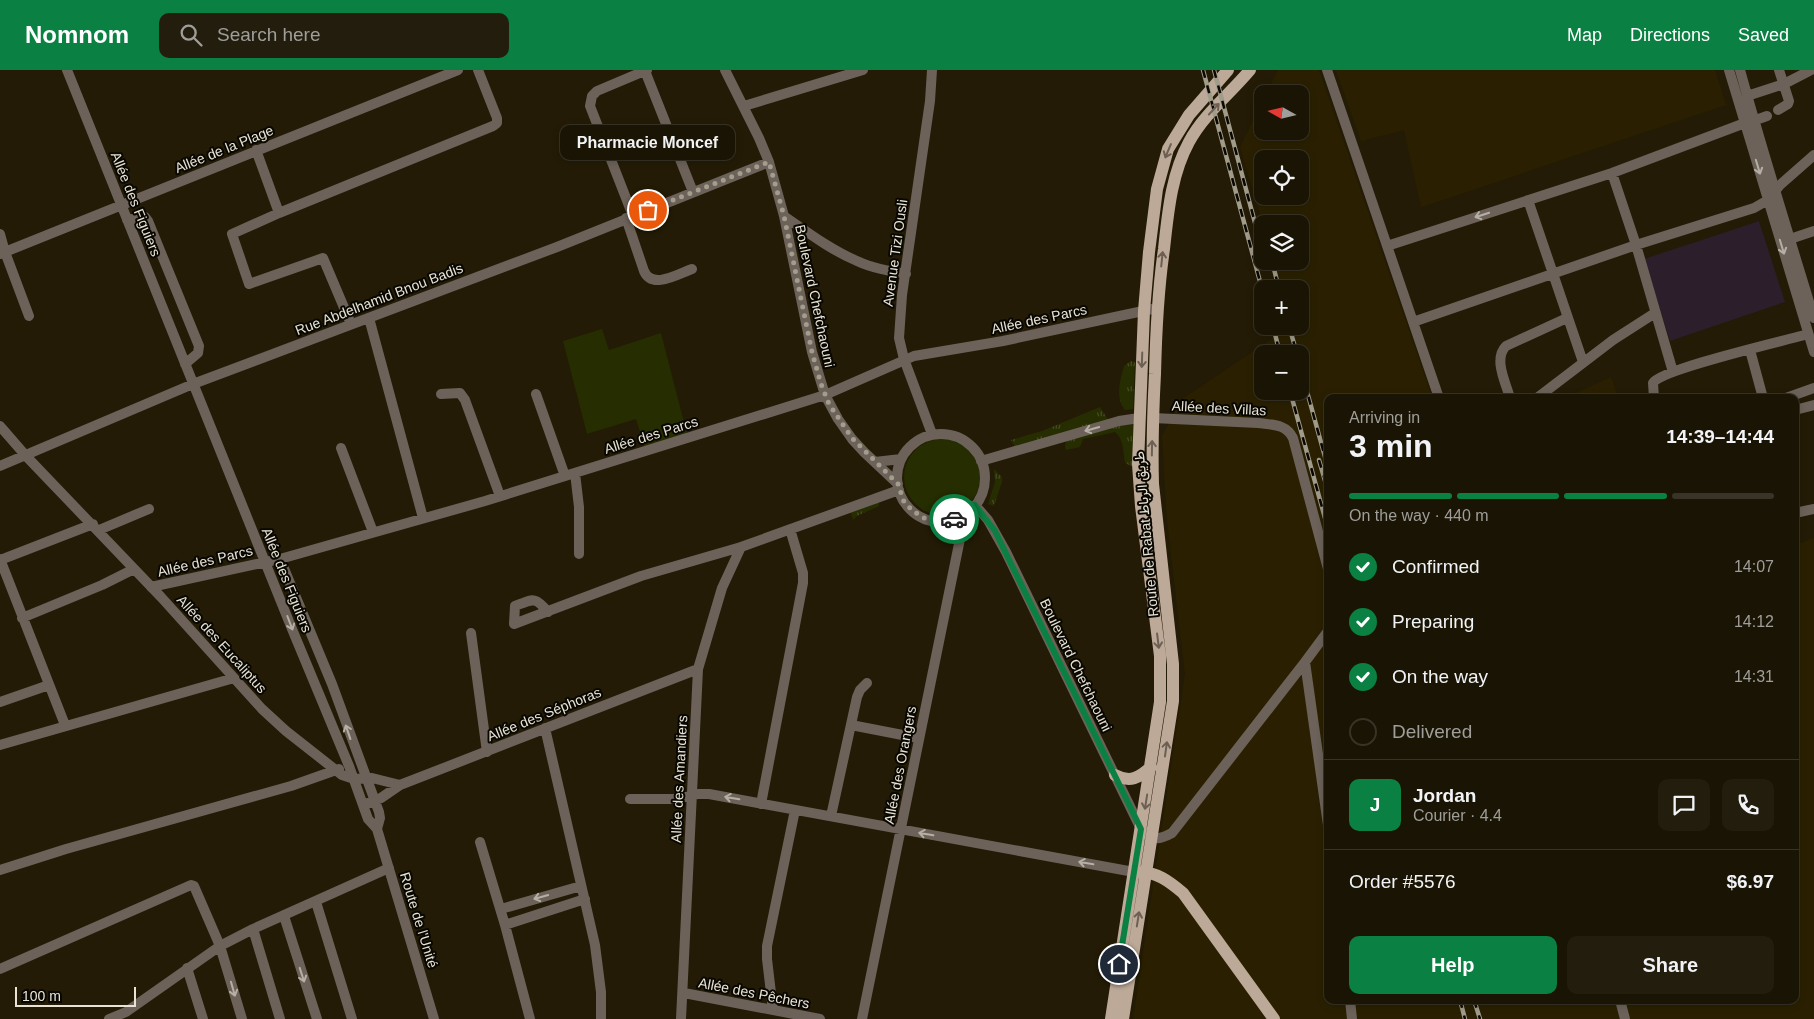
<!DOCTYPE html>
<meta charset="utf-8">
<style>
body{margin:0;font-family:Arial,Vazirmatn,sans-serif;background:#231d0e;color:#f1f3f6;height:100vh;display:flex;flex-direction:column;font-size:19px;white-space:nowrap}
*{box-sizing:border-box;margin:0}
p{font-size:16px;color:#9f9e9a}
.icon{flex:none;width:28px;height:28px;fill:none;stroke:currentColor;stroke-width:2;stroke-linecap:round;stroke-linejoin:round}
.map{position:relative;flex:1;overflow:hidden}
.sheet{position:absolute;left:1324px;top:324px;width:475px;height:610px;display:flex;flex-direction:column;background:#1a1404;border-radius:10px;box-shadow:0 2px 8px #0003,0 0 0 1px #383326}
.sheet>*{flex:none}
.needle{width:32px;rotate:278deg}
.controls{position:absolute;left:1254px;top:15px;display:grid;gap:10px}
.controls a{display:grid;place-items:center;width:55px;height:55px;border-radius:10px;background:#1a1404;box-shadow:0 2px 8px #0003,0 0 0 1px #383326;font-size:25px}
.scale{position:absolute;left:15px;bottom:12px;width:121px;box-sizing:border-box;padding-left:5px;border:2px solid #e8e3d5;border-top:0;font-size:14px;line-height:18px;white-space:nowrap;color:#e8e3d5;-webkit-text-stroke:4px #090701;paint-order:stroke}
.pin{position:absolute;display:grid;place-items:center;width:42px;height:42px;color:#fff;margin:-21px;border:2px solid #fff;border-radius:50%;box-shadow:0 1px 5px #0007}
.courier{position:absolute;display:grid;place-items:center;width:50px;height:50px;margin:-25px;border:4px solid #0b8043;border-radius:50%;background:#fff;color:#222;box-shadow:0 1px 6px #0007}
.bubble{position:absolute;height:35px;border-radius:10px;background:#1a1404;box-shadow:0 2px 8px #0003,0 0 0 1px #383326;font-size:16px;font-weight:700;line-height:35px;text-align:center}
.head em{font-style:normal;font-weight:700}
.head div{display:flex;flex-direction:column-reverse}
.head{display:flex;align-items:center;justify-content:space-between;height:85px;padding:0 25px}
h1{font-size:32px;font-weight:700;line-height:38px}
.bar{display:grid;grid-template-columns:repeat(4,1fr);gap:8px 5px;align-content:center;height:60px;padding:0 25px}
.bar i{height:6px;border-radius:4px;background:#383326}
.bar .current{background:#0b8043}
.bar p{grid-column:span 4}
.line{display:flex;align-items:center;gap:12px;padding:0 25px;border-top:1px solid #383326}
.line div{flex:1}
.round{display:grid;place-items:center;flex:none;width:52px;height:52px;border-radius:10px;background:#231d0e}
ol{padding:0 25px;list-style:none}
li{display:flex;align-items:center;gap:15px;height:55px}
li p{margin-inline-start:auto}
li .icon{padding:5px;border-radius:50%;background:#0b8043;color:#fff;stroke-width:4}
li:last-child{color:#9f9e9a}
li i{width:28px;height:28px;border:2px solid #383326;border-radius:50%}
.primary-button{display:flex;gap:10px;margin-top:auto;padding:10px 25px}
.primary-button a{flex:1;height:58px;border-radius:10px;background:#0b8043;color:#fff;font-size:20px;font-weight:700;line-height:58px;text-align:center}
.primary-button a+a{background:#231d0e;color:#f1f3f6}
header{display:flex;align-items:center;gap:30px;box-sizing:border-box;height:70px;padding:0 25px;background:#0b8043;color:#fff}
header strong{font-size:24px}
nav{display:flex;gap:28px;margin-inline-start:auto;font-size:18px}
.search{width:350px;height:45px;background:#231d0e;display:flex;align-items:center;gap:12px;box-sizing:border-box;padding:0 18px;border-radius:10px;color:#9f9e9a;font-size:19px}
.map>svg:first-child{display:block}
.built{fill:#2a2001;fill-rule:evenodd}
.education{fill:#2c1e2a}
.grass{fill:url(#grass-tufts)}
.park{fill:#262d00}
.lines{fill:none;stroke-linecap:round;stroke-linejoin:round}
.minor{stroke:#6c625a;stroke-width:10}
.major{stroke:#bda998;stroke-width:12}
.rail-casing{stroke:#a19b8a;stroke-width:4.5}
.rail{stroke:#090701;stroke-width:2.5;stroke-dasharray:8;stroke-linecap:butt}
.oneway{stroke:#6c6054}
.oneway2{stroke:#b6afa4}
.done{stroke:#a39d8c;stroke-width:5;stroke-dasharray:0 9}
.route{stroke:#0b8043;stroke-width:6}
.labels{text-anchor:middle;dominant-baseline:central;stroke-width:4;stroke-linejoin:round;paint-order:stroke}
.street-label{font-size:14px;fill:#e8e3d5;stroke:#090701}
</style>
<header>
<strong>Nomnom</strong>
<div class="search"><svg class="icon" aria-label="search" viewBox="0 0 24 24"><circle cx="10" cy="10" r="6"/><path d="M15 15l6 6"/></svg>Search here</div>
<nav><a>Map</a><a>Directions</a><a>Saved</a></nav>
</header>
<div class="map">
<svg width="1814" height="949" viewBox="0 0 1814 949">
<defs>
<pattern id="grass-tufts" width="24" height="20" patternUnits="userSpaceOnUse" patternTransform="scale(1.25)"><rect width="24" height="20" fill="#262d00"/><path d="M3 7l-1-3M5 7V3M7 7l1-3M15 17l-1-3M17 17v-4M19 17l1-3" fill="none" stroke="#464b24"/></pattern>
</defs>
<rect width="100%" height="100%" fill="#231b05"/>
<path class="built" d="M 1278,0 L 1319,0 L 1432,327 L 1328,328 L 1328,930 L 1795,930 L 1795,475 L 1814,468 L 1814,949 L 1133,949 L 1185,604 L 1167,450 L 1162,366 L 1181,330 L 1291,256 L 1300,256 L 1300,219 L 1282,219 L 1274,191 L 1300,191 L 1300,154 L 1263,154 L 1240,77 L 1262,32 L 1262,61 L 1300,61 L 1300,24 L 1266,24 ZM 1262,89 L 1300,89 L 1300,126 L 1262,126 ZM 1262,284 L 1300,284 L 1300,321 L 1262,321 Z
M 1336,0 L 1715,0 L 1726,35 L 1421,137 L 1404,60 L 1361,71 Z
M 1611,307 L 1618,327 L 1567,327 Z"/>
<path class="education" d="M 1759,151 L 1785,232 L 1670,271 L 1644,189 Z"/>
<path class="grass" d="M 1131,291 L 1135,292 L 1133,339 L 1125,340 C 1115,328 1120,310 1124,296 Z
M 1100,337 L 1109,351 L 1016,379 L 1011,370 L 1042,361 Z
M 1134,353 L 1134,395 L 1131,396 L 1125,393 C 1123,382 1124,369 1115,362 L 1083,369 L 1080,377 L 1066,380 L 1065,377 L 1066,371 L 1099,360 Z
M 994,399 L 1002,407 L 1002,412 L 994,436 L 988,434 L 995,412 Z
M 878,430 L 879,436 L 857,446 L 853,450 L 850,440 Z"/>
<path class="park" d="M 602,259 L 609,280 L 661,263 L 688,368 L 645,378 L 636,349 L 587,364 L 563,271 Z
M904 407a38 38 0 1 1 76 0a38 38 0 1 1-76 0Z"/>
<g class="lines">
<path class="minor" d="M 67,0 L 292,559 L 349,696 L 368,749 L 377,759 L 434,949
M 725,0 L 759,68 L 769,92 L 784,146 L 812,282 L 825,325 L 838,349 L 852,369 L 864,382 L 898,414
M 1327,0 L 1439,328
M 1729,0 L 1814,282
M 1740,0 C 1763,83 1789,166 1814,248
M 645,1 L 693,122
M 1747,26 L 1784,14 L 1811,0
M 744,36 L 863,0
M 1778,40 L 1788,34 L 1789,31 L 1779,0
M 1753,51 L 1767,46
M 256,80 L 279,143
M 1612,103 L 1636,175 L 1673,302
M 1528,130 L 1583,292
M 633,146 L 590,36 L 592,26 L 597,21 L 647,0
M 784,146 C 807,162 831,180 857,191 C 872,198 889,201 906,204
M 626,148 L 644,201 C 652,220 678,204 692,199
M 127,150 L 145,147 L 148,151 L 199,276 L 198,283 L 185,294
M 0,164 L 5,182 L 29,246
M 1790,169 L 1814,161
M 1387,176 L 1612,103 L 1745,53
M 0,184 L 458,0
M 369,248 L 423,448
M 1413,252 L 1636,175 L 1754,138 L 1768,130 L 1780,115 L 1814,85
M 351,254 L 323,188 L 249,214 L 232,164 L 279,143 L 493,56 L 497,53 L 497,48 L 478,0
M 1750,280 L 1763,328
M 441,324 L 460,323 L 465,330 L 500,426
M 536,324 L 565,406
M 1510,328 C 1506,313 1493,289 1506,276 L 1567,248
M 1537,328 L 1613,270 L 1655,243
M 1654,328 L 1653,313 C 1661,299 1784,271 1808,264
M 1786,328 L 1814,318
M 1795,340 L 1814,335
M 1153,348 L 1258,353 C 1273,355 1286,354 1293,368 L 1328,499
M 0,356 L 26,386 L 161,527 L 262,639 L 286,661 L 342,705 L 354,709 L 372,708 L 400,715
M 932,364 L 904,289 L 899,268 L 902,225 L 930,31 L 932,0
M897 408a44 44 0 1 1 88 0a44 44 0 1 1-88 0Z
M 341,378 L 373,462
M 981,391 L 1119,351 L 1139,348
M 875,392 L 901,389
M 0,396 L 193,314 L 557,177 L 769,92
M 575,403 L 579,437 L 579,484
M 975,435 L 988,450 L 1006,482 L 1141,759 C 1154,770 1157,771 1172,763 L 1305,592 L 1328,561
M 1795,443 L 1814,439
M 99,460 L 149,439
M 0,489 L 65,655
M 280,489 L 332,614 L 379,742 L 380,748 L 377,759
M 0,490 L 93,454
M 151,517 L 280,489 L 485,431 L 825,325 L 914,286 L 1003,271 L 1157,238
M 548,542 C 535,526 533,529 515,536 L 514,554 L 641,506 L 741,477 L 899,420
M 22,548 L 102,515 L 134,499
M 471,563 L 487,682
M 1305,592 L 1328,755
M 0,632 L 49,615
M 851,655 L 918,668
M 545,658 L 595,875 L 601,922 L 601,949
M 0,675 L 234,608
M 630,729 L 675,729 L 697,724 L 709,724 L 1134,802
M 761,734 L 803,513 L 803,503 L 790,459
M 363,735 L 381,728 L 400,715 L 698,599
M 831,746 L 857,627 L 860,620 L 867,613
M 480,772 L 505,855 L 530,949
M 0,800 L 66,779 L 291,716 L 339,699
M 316,832 L 352,949
M 501,839 L 581,816
M 284,846 L 317,949
M 505,855 L 585,829
M 253,859 L 280,949
M 187,898 L 203,949
M 0,899 L 191,815 L 194,816 L 220,876 L 242,949
M 684,923 L 820,949
M 1350,930 L 1352,949
M 1620,930 L 1625,949
M 773,940 L 767,889 L 767,876 L 795,740
M 109,949 L 126,942 L 220,876 L 253,859 L 389,798
M 681,949 L 698,599 L 722,518 L 741,477
M 862,949 L 961,464 L 961,447"/>
<path class="major" d="M 1115,705 C 1130,713 1139,708 1151,697
M 1138,802 C 1156,801 1170,812 1183,823 L 1274,949
M 1111,949 L 1160,632 L 1160,586 L 1141,436 L 1138,394 L 1144,241 L 1149,182 L 1157,119 L 1168,79 L 1189,45 L 1228,0
M 1123,949 L 1173,631 L 1173,594 L 1153,414 C 1152,377 1153,341 1155,304 C 1156,262 1158,220 1164,179 C 1168,143 1171,105 1189,72 C 1204,44 1230,24 1250,0"/>
<g class="rail-casing">
<path id="rail" d="M 1203,0 L 1262,219
M 1214,0 L 1262,179
M 1272,191 L 1279,219
M 1273,256 L 1280,284
M 1289,256 L 1297,284
M 1300,296 L 1328,398
M 1290,321 L 1328,459
M 1319,390 L 1328,421
M 1460,930 L 1465,949
M 1474,930 L 1480,949"/>
</g>
<use href="#rail" class="rail"/>
</g>
<defs><path id="oneway-shaft" d="M-6 0H5M1.5-3L5.5 0L1.5 3" fill="none" stroke-width="1.6" stroke-linecap="round" stroke-linejoin="round" transform="scale(1.25)"/></defs>
<g class="oneway">
<use href="#oneway-shaft" transform="translate(1214 39) rotate(-47)"/>
<use href="#oneway-shaft" transform="translate(1168 81) rotate(113)"/>
<use href="#oneway-shaft" transform="translate(1162 189) rotate(-84)"/>
<use href="#oneway-shaft" transform="translate(1142 290) rotate(92)"/>
<use href="#oneway-shaft" transform="translate(1152 378) rotate(-89)"/>
<use href="#oneway-shaft" transform="translate(1158 571) rotate(83)"/>
<use href="#oneway-shaft" transform="translate(1166 679) rotate(-82)"/>
<use href="#oneway-shaft" transform="translate(1146 732) rotate(99)"/>
<use href="#oneway-shaft" transform="translate(1138 849) rotate(-81)"/>
</g>
<g class="oneway2">
<use href="#oneway-shaft" transform="translate(1758 97) rotate(73)"/>
<use href="#oneway-shaft" transform="translate(1482 145) rotate(162)"/>
<use href="#oneway-shaft" transform="translate(1782 177) rotate(73)"/>
<use href="#oneway-shaft" transform="translate(1092 359) rotate(164)"/>
<use href="#oneway-shaft" transform="translate(290 553) rotate(69)"/>
<use href="#oneway-shaft" transform="translate(348 662) rotate(-109)"/>
<use href="#oneway-shaft" transform="translate(732 728) rotate(-170)"/>
<use href="#oneway-shaft" transform="translate(926 764) rotate(-170)"/>
<use href="#oneway-shaft" transform="translate(1086 793) rotate(-170)"/>
<use href="#oneway-shaft" transform="translate(541 827) rotate(164)"/>
<use href="#oneway-shaft" transform="translate(302 905) rotate(72)"/>
<use href="#oneway-shaft" transform="translate(233 919) rotate(74)"/>
</g>
<g class="lines">
<path class="done" d="M 648,140 L 769,92 L 784,146 L 812,282 L 821,314 L 829,334 L 852,368 L 898,414 L 904,432 L 913,441 L 924,448 L 936,451 L 954,449"/>
<path class="route" d="M 954,449 L 961,447 L 975,435 L 995,461 L 1141,759 L 1119,894"/>
</g>
<g class="labels">
<g class="street-label">
<text transform="translate(224 79) rotate(-22)">Allée de la Plage</text>
<text transform="translate(136 134) rotate(68)">Allée des Figuiers</text>
<text transform="translate(895 183) rotate(-82)">Avenue Tizi Ousli</text>
<text transform="translate(815 226) rotate(78)">Boulevard Chefchaouni</text>
<text transform="translate(379 229) rotate(-21)">Rue Abdelhamid Bnou Badis</text>
<text transform="translate(1039 249) rotate(-12)">Allée des Parcs</text>
<text transform="translate(1219 338) rotate(3)">Allée des Villas</text>
<text transform="translate(651 365) rotate(-17)">Allée des Parcs</text>
<text transform="translate(1146 464) rotate(-95)">Route de Rabat طريق الرباط</text>
<text transform="translate(205 491) rotate(-13)">Allée des Parcs</text>
<text transform="translate(287 510) rotate(68)">Allée des Figuiers</text>
<text transform="translate(222 574) rotate(48)">Allée des Eucaliptus</text>
<text transform="translate(1076 595) rotate(64)">Boulevard Chefchaouni</text>
<text transform="translate(544 644) rotate(-22)">Allée des Séphoras</text>
<text transform="translate(900 695) rotate(-79)">Allée des Orangers</text>
<text transform="translate(679 709) rotate(-87)">Allée des Amandiers</text>
<text transform="translate(419 850) rotate(73)">Route de l'Unité</text>
<text transform="translate(754 923) rotate(11)">Allée des Pêchers</text>
</g>
</g>
</svg>
<div class="controls">
<a><svg class="needle" viewBox="-14 -14 28 28"><path d="M0-13l5 13h-10z" fill="#e53935"/><path d="M0 13l5-13h-10z" fill="#9f9e9a"/></svg></a>
<a><svg class="icon" aria-label="locate" viewBox="0 0 24 24"><circle cx="12" cy="12" r="6"/><path d="M12 2v4M12 18v4M2 12h4M18 12h4"/></svg></a>
<a><svg class="icon" aria-label="layers" viewBox="0 0 24 24"><path d="M12 4l9 5-9 5-9-5zM3 14l9 5 9-5"/></svg></a>
<a>+</a>
<a>−</a>
</div>
<div class="scale">100 m</div>
<div class="pin" style="left:648px;top:140px;background:#ea580c"><svg class="icon" aria-label="bag" viewBox="0 0 24 24"><path d="M5 8h14l-1 12H6zM9 8a3 3 0 0 1 6 0"/></svg></div>
<div class="pin" style="left:1119px;top:894px;background:#1f2937"><svg class="icon" aria-label="home" viewBox="0 0 24 24"><path d="M3 11l9-7 9 7M6 9v11h12V9"/></svg></div>
<div class="courier" style="left:954px;top:449px"><svg class="icon" aria-label="car" viewBox="0 0 24 24"><path d="M5 17H2v-5l4-1 3-4h7l3 4 3 1v5h-3M9 17h6M6 11h13"/><circle cx="7" cy="17" r="2"/><circle cx="17" cy="17" r="2"/></svg></div>
<div class="bubble" style="left:560px;top:55px;width:175px">Pharmacie Moncef</div>
<section class="sheet">
<div class="head"><div><h1>3 min</h1><p>Arriving in</p></div><em>14:39–14:44</em></div>
<div class="bar"><i class="current"></i><i class="current"></i><i class="current"></i><i></i><p>On the way · 440 m</p></div>
<ol>
<li><svg class="icon" aria-label="check" viewBox="0 0 24 24"><path d="M5 12l5 5 9-10"/></svg>Confirmed<p>14:07</p></li>
<li><svg class="icon" aria-label="check" viewBox="0 0 24 24"><path d="M5 12l5 5 9-10"/></svg>Preparing<p>14:12</p></li>
<li><svg class="icon" aria-label="check" viewBox="0 0 24 24"><path d="M5 12l5 5 9-10"/></svg>On the way<p>14:31</p></li>
<li><i></i>Delivered</li>
</ol>
<div class="line" style="height:90px"><b class="round" style="background:#0b8043;color:#fff">J</b><div><b>Jordan</b><p>Courier · 4.4</p></div><a class="round"><svg class="icon" aria-label="chat" viewBox="0 0 24 24"><path d="M4 5h16v11H9l-5 4z"/></svg></a><a class="round"><svg class="icon" aria-label="phone" viewBox="0 0 24 24"><path d="M5 4h4l2 5-3 2q2 4 5 5l2-3 5 2v4C11 20 4 13 5 4z"/></svg></a></div>
<div class="line" style="height:65px"><div>Order #5576</div><b>$6.97</b></div>
<div class="primary-button"><a>Help</a><a>Share</a></div>
</section>
</div>
